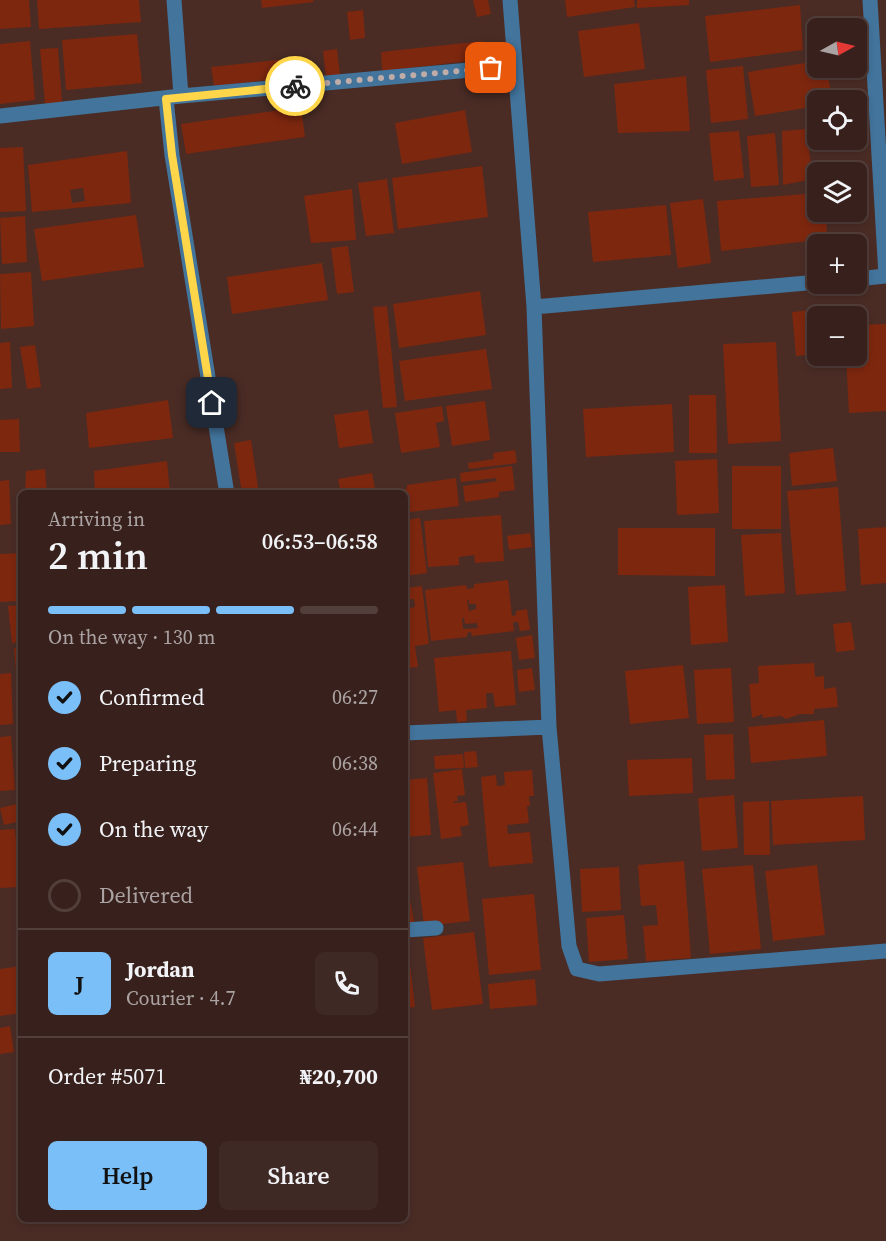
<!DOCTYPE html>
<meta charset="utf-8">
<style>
body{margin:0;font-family:"Source Serif 4",serif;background:#3f2925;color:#f1f3f6;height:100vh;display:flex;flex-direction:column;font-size:22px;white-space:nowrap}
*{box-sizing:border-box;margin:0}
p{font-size:20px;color:#aba3a3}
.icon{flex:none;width:33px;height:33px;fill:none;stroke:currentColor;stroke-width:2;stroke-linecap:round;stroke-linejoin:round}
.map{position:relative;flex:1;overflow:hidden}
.details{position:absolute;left:18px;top:490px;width:390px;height:732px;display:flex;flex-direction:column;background:#38211c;border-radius:9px;box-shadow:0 3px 9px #0003,0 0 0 2px #523e3b}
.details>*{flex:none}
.needle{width:39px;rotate:82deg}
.buttons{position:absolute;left:807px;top:18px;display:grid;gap:12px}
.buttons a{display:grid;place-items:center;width:60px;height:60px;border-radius:9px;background:#38211c;box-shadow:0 3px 9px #0003,0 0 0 2px #523e3b;font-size:30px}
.pin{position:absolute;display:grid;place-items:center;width:51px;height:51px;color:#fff;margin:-26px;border-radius:12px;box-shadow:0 3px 9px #0006}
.courier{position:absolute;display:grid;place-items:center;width:60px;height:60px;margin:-30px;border:4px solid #ffd54a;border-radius:50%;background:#fff;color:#222;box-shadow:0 2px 8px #0007}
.head em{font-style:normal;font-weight:600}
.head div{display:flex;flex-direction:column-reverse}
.head{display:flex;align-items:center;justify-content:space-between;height:102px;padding:0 30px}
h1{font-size:39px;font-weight:600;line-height:45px}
.bar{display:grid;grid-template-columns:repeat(4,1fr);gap:9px 6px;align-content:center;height:72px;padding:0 30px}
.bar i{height:8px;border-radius:4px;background:#523e3b}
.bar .active{background:#7abff8}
.bar p{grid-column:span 4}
.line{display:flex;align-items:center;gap:15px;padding:0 30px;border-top:2px solid #523e3b}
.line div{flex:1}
.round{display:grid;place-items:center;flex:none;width:63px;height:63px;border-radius:9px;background:#3f2925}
ol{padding:0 30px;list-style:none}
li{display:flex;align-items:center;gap:18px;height:66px}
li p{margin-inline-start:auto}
li .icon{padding:6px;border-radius:50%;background:#7abff8;color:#111;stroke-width:4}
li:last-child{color:#aba3a3}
li i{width:33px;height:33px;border:3px solid #523e3b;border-radius:50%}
.primary-button{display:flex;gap:12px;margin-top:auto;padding:12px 30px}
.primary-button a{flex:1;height:69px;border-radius:9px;background:#7abff8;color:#111;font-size:24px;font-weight:600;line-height:69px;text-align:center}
.primary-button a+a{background:#3f2925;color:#f1f3f6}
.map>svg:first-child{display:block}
.building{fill:#7d270f;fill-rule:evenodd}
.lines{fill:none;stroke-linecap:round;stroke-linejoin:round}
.minor{stroke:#42749c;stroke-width:15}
.done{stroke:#bfaca8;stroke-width:6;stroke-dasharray:0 10.8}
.route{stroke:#ffd54a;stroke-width:8}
</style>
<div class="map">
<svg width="886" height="1241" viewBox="0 0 886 1241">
<rect width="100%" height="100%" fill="#4a2c25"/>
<path class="building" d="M 0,0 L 29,0 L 31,27 L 0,29 Z
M 37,0 L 139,0 L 141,22 L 39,29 Z
M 261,0 L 313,0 L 314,2 L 262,8 Z
M 473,0 L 488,0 L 491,14 L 477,17 Z
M 565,0 L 634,0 L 635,7 L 567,17 Z
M 637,0 L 689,0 L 689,5 L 637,8 Z
M 800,5 L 803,50 L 710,62 L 705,16 Z
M 363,10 L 365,38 L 350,40 L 347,12 Z
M 639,23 L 645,69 L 584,77 L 578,31 Z
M 137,34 L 142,83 L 66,90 L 62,40 Z
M 30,41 L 35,100 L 0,104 L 0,44 Z
M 483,41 L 486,59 L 382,71 L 381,52 Z
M 58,48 L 62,102 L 45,104 L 40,49 Z
M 337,49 L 340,75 L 326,77 L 323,51 Z
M 304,57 L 305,76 L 214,86 L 211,67 Z
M 818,61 L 818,68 L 827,68 L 832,100 L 818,100 L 818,106 L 755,116 L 748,72 Z
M 743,66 L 748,119 L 711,123 L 706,70 Z
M 686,76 L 690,131 L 618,133 L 614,84 Z
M 301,107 L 305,137 L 186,154 L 181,124 Z
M 465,110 L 472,152 L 402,164 L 395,123 Z
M 806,129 L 813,179 L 783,185 L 782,131 Z
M 739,131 L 744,178 L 714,181 L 709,133 Z
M 775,133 L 779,185 L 751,187 L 747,136 Z
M 23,147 L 26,211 L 0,212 L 0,148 Z
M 127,151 L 131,203 L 32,212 L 28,165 ZM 83,188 L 85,201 L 72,203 L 70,190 Z
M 482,166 L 488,217 L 398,229 L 392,178 Z
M 387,179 L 394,233 L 366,236 L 358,183 Z
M 352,189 L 356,240 L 311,243 L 304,196 Z
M 818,193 L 818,212 L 826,212 L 827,239 L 721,251 L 717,201 Z
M 703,199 L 711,263 L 678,268 L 670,203 Z
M 666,205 L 671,255 L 593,262 L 588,212 Z
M 136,215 L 144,267 L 42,281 L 34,229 Z
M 25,216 L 27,262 L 2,264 L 0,218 Z
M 348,246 L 354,292 L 337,294 L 331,248 Z
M 322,263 L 328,300 L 232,314 L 227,277 Z
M 31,272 L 34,326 L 1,329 L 0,274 Z
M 480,291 L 486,335 L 399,348 L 393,304 Z
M 387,306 L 397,407 L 383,408 L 373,307 Z
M 842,307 L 842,316 L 818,316 L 818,354 L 796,356 L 792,312 Z
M 886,324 L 886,411 L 849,413 L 846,356 L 856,356 L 856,325 Z
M 10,342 L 12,388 L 0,389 L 0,343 Z
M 776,342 L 781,441 L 728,444 L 723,344 Z
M 35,345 L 41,387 L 27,389 L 20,347 Z
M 486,349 L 492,389 L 405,401 L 399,361 Z
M 689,395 L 716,395 L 717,453 L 689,453 Z
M 168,400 L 173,438 L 89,448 L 86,413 Z
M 485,401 L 490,440 L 452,446 L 446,406 Z
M 672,404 L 674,452 L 586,457 L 583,409 Z
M 442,406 L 444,421 L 436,423 L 440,447 L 401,453 L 395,413 Z
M 368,410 L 373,443 L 339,448 L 334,415 Z
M 19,419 L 20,452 L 0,452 L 0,420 Z
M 251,440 L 259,494 L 242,494 L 234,443 Z
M 833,448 L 837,481 L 792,486 L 789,453 Z
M 515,450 L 517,463 L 469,469 L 468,463 L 494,459 L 493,453 Z
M 717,459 L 719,513 L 677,515 L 675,461 Z
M 167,461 L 170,493 L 95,494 L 94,471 Z
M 512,466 L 515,490 L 499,492 L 499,497 L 465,502 L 463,486 L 497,481 L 496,478 L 461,482 L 460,473 Z
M 732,466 L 781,466 L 781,529 L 732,529 Z
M 45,469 L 47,494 L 25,494 L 26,471 Z
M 372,473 L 376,494 L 341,494 L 338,479 Z
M 456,478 L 459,506 L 410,512 L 409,508 L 405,508 L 405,494 L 387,494 L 387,492 L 407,489 L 407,485 Z
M 9,480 L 11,524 L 0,525 L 0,481 Z
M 838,487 L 846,591 L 796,595 L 787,491 Z
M 501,515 L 504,561 L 475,563 L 474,555 L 459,557 L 459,565 L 428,567 L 424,521 Z
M 420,518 L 427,573 L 405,576 L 405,520 Z
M 886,527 L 886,583 L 861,585 L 858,529 Z
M 618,528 L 715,528 L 715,576 L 618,575 Z
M 530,533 L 532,547 L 509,550 L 507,536 Z
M 781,533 L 785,593 L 745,596 L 741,535 Z
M 21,553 L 21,601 L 0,602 L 0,554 Z
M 508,580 L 512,616 L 516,615 L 516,611 L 527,609 L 530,630 L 520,631 L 518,622 L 513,622 L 514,631 L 472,636 L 471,632 L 467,633 L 467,637 L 431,641 L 425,590 L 466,585 L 467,589 L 474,588 L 474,584 ZM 469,600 L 469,604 L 476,604 L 476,609 L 469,611 L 467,601 ZM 462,618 L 464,618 L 465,624 L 477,623 L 478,628 L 463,629 Z
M 725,585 L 728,642 L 691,645 L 688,587 Z
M 422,586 L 429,644 L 415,646 L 418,667 L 405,668 L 405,609 L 415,607 L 414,599 L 405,600 L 405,588 Z
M 21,605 L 21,642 L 12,643 L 8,606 Z
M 851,622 L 855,650 L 836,652 L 833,624 Z
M 532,635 L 535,658 L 519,660 L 516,638 Z
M 14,648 L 21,648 L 21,707 L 19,707 Z
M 511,651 L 516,705 L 495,707 L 493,693 L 486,693 L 487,708 L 466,710 L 467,721 L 457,722 L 456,710 L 439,712 L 434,658 Z
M 814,663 L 815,677 L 824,676 L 824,689 L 836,687 L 838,707 L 814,709 L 814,714 L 800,714 L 786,719 L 781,716 L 762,718 L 763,714 L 752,718 L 749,684 L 759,683 L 758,666 Z
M 683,665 L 689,718 L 630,724 L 625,671 Z
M 532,668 L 535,690 L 519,692 L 517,670 Z
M 731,668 L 734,722 L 697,724 L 694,670 Z
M 11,673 L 13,724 L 0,725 L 0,674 Z
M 824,720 L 827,756 L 751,763 L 748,727 Z
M 733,734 L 735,779 L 706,780 L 704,735 Z
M 11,736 L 15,790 L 0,791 L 0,737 Z
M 476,751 L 478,767 L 465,768 L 464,752 Z
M 463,754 L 464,768 L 435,769 L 434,756 Z
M 692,758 L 693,793 L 629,796 L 627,760 Z
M 462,769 L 465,795 L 457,796 L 458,801 L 454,801 L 454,803 L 466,802 L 469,825 L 460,827 L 462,836 L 441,839 L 433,773 Z
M 532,770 L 534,796 L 529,796 L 530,806 L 527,806 L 529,823 L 507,825 L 508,834 L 530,832 L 533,863 L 489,867 L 481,777 L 496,775 L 497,786 L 505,785 L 504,772 Z
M 427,778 L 431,835 L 405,837 L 405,780 Z
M 734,795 L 738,848 L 702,851 L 698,798 Z
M 863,796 L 865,840 L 773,845 L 771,801 Z
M 769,801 L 770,855 L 744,855 L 743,802 Z
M 21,803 L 21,821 L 4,825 L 0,808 Z
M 15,829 L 20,887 L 0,888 L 0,830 Z
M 684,861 L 691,958 L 646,961 L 643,926 L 658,925 L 656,905 L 641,906 L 638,865 Z
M 463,862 L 470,921 L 424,926 L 417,867 Z
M 753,865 L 761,949 L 710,954 L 702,869 Z
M 817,865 L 825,935 L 773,941 L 765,871 Z
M 619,867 L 621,910 L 582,912 L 580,869 Z
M 405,872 L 414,922 L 405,923 Z
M 534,894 L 541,970 L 489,975 L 482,899 Z
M 624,915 L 628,959 L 589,962 L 586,918 Z
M 474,932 L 483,1004 L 432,1010 L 423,938 Z
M 405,956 L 409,956 L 415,1007 L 405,1008 Z
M 21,966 L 21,1013 L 0,1016 L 0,969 Z
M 535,979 L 537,1005 L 490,1009 L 488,984 Z
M 10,1026 L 14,1052 L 0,1054 L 0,1028 Z"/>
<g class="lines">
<path class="minor" d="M 174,0 L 181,96
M 510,0 L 534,307 L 549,727 L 569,946 L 577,969 L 599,974 L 886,951
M 870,0 L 886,276
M 166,99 L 172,155 L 227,494
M 0,116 L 181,96 L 514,66
M 856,279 L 886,276
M 534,307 L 818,282
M 405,733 L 549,727
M 405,930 L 436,928"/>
</g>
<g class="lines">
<path class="done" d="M 295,86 L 491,68"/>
<path class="route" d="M 212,403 L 172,155 L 166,99 L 295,86"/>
</g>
</svg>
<div class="buttons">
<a><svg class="needle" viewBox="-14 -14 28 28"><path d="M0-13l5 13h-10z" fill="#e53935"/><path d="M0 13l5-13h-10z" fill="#aba3a3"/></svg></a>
<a><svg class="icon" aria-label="locate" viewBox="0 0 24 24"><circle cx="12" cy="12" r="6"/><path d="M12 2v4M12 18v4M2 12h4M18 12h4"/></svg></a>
<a><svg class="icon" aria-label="layers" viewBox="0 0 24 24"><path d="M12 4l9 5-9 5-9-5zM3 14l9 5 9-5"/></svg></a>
<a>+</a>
<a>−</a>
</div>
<div class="pin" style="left:491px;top:68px;background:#ea580c"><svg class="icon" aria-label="bag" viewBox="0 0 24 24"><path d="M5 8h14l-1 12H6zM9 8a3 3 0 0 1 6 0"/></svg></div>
<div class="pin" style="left:212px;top:403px;background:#1f2937"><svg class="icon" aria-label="home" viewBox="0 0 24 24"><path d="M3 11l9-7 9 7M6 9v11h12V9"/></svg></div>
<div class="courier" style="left:295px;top:86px"><svg class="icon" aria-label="bike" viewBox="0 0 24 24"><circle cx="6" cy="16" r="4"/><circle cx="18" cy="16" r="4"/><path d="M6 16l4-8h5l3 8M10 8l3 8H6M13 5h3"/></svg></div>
<section class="details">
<div class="head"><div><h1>2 min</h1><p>Arriving in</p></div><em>06:53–06:58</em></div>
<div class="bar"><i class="active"></i><i class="active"></i><i class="active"></i><i></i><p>On the way · 130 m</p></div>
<ol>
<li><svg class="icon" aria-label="check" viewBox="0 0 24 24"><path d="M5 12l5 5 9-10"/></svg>Confirmed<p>06:27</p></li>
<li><svg class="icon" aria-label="check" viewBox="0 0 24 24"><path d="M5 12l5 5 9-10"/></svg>Preparing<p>06:38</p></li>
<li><svg class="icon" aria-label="check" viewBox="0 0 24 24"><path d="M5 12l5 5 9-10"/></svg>On the way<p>06:44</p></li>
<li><i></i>Delivered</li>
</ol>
<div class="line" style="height:108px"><b class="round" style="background:#7abff8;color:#111">J</b><div><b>Jordan</b><p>Courier · 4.7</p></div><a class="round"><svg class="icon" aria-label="phone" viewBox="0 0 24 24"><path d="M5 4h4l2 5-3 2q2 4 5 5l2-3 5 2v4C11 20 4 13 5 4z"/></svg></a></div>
<div class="line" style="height:78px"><div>Order #5071</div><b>₦20,700</b></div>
<div class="primary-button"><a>Help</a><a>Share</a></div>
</section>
</div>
